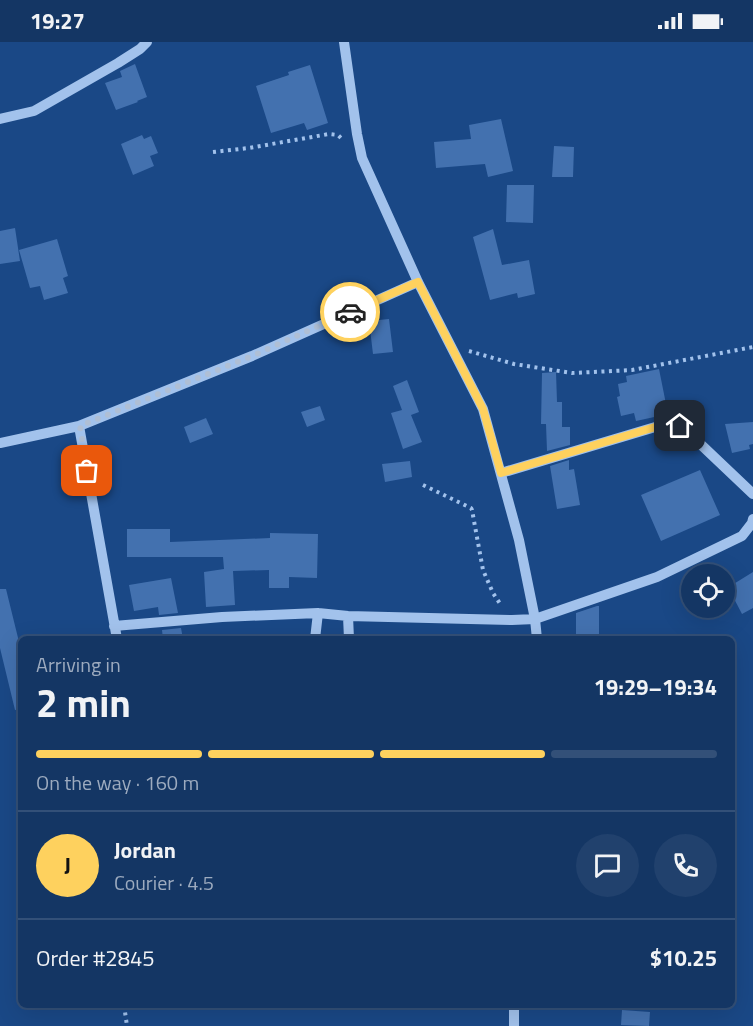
<!DOCTYPE html>
<meta charset="utf-8">
<style>
body{margin:0;font-family:"Titillium Web",sans-serif;background:#21416d;color:#f1f3f6;height:100vh;display:flex;flex-direction:column;font-size:22px;white-space:nowrap}
*{box-sizing:border-box;margin:0}
p{font-size:20px;color:#9dabbf}
.icon{flex:none;width:33px;height:33px;fill:none;stroke:currentColor;stroke-width:2;stroke-linecap:round;stroke-linejoin:round}
.map{position:relative;flex:1;overflow:hidden}
.drawer{position:absolute;left:18px;top:594px;width:717px;height:372px;display:flex;flex-direction:column;background:#143664;border-radius:9px;box-shadow:0 6px 24px #0002,0 0 0 2px #335078}
.drawer>*{flex:none}
.fabs{position:absolute;left:681px;top:522px;display:grid;gap:12px}
.fabs a{display:grid;place-items:center;width:54px;height:54px;border-radius:50%;background:#143664;box-shadow:0 6px 24px #0002,0 0 0 2px #335078;font-size:30px}
.pin{position:absolute;display:grid;place-items:center;width:51px;height:51px;color:#fff;margin:-26px;border-radius:12px;box-shadow:0 3px 9px #0006}
.courier{position:absolute;display:grid;place-items:center;width:60px;height:60px;margin:-30px;border:4px solid #fed15e;border-radius:50%;background:#fff;color:#222;box-shadow:0 2px 8px #0007}
.headline em{font-style:normal;font-weight:700}
.headline div{display:flex;flex-direction:column-reverse}
.headline{display:flex;align-items:center;justify-content:space-between;height:102px;padding:0 18px}
h1{font-size:39px;font-weight:700;line-height:45px}
.bar{display:grid;grid-template-columns:repeat(4,1fr);gap:9px 6px;align-content:center;height:72px;padding:0 18px}
.bar i{height:8px;border-radius:4px;background:#335078}
.bar .active{background:#fed15e}
.bar p{grid-column:span 4}
.line{display:flex;align-items:center;gap:15px;padding:0 18px;border-top:2px solid #335078}
.line div{flex:1}
.round{display:grid;place-items:center;flex:none;width:63px;height:63px;border-radius:32px;background:#21416d}
.status{display:flex;justify-content:space-between;align-items:center;height:42px;padding:0 30px;background:#143664;direction:ltr}
.status svg{height:16px;fill:currentColor}
.map>svg:first-child{display:block}
.building{fill:#4371af}
.lines{fill:none;stroke-linecap:round;stroke-linejoin:round}
.path{stroke:#a2c2ec;stroke-width:4;stroke-dasharray:3 4.5;stroke-linecap:butt}
.minor{stroke:#a2c2ec;stroke-width:10}
.done{stroke:#afbfd5;stroke-width:6;stroke-dasharray:0 10.8}
.route{stroke:#fed15e;stroke-width:8}
</style>
<div class="status"><b>19:27</b><svg viewBox="0 0 49 12"><path d="M0 12V9h3v3zM5 12V6h3v6zM10 12V3h3v9zM15 12V0h3v12zM26 1h20v11H26zM47 4h2v5h-2z"/></svg></div>
<div class="map">
<svg width="753" height="984" viewBox="0 0 753 984">
<rect width="100%" height="100%" fill="#1a4886"/>
<path class="building" d="M 135,22 L 147,55 L 137,59 L 138,60 L 116,68 L 105,41 L 122,35 L 120,29 Z
M 310,23 L 328,81 L 307,88 L 304,81 L 271,91 L 256,44 L 289,33 L 288,30 Z
M 501,77 L 513,129 L 488,135 L 485,122 L 436,126 L 434,100 L 471,97 L 469,83 Z
M 142,93 L 144,97 L 151,94 L 158,111 L 150,114 L 154,124 L 133,133 L 121,102 Z
M 554,104 L 574,105 L 573,135 L 552,135 Z
M 507,143 L 534,143 L 533,181 L 506,180 Z
M 15,186 L 20,219 L 0,222 L 0,189 Z
M 493,187 L 502,223 L 529,218 L 535,252 L 518,256 L 517,251 L 490,258 L 473,195 Z
M 57,197 L 68,234 L 63,236 L 68,251 L 44,258 L 40,244 L 30,246 L 19,208 Z
M 389,277 L 393,310 L 373,312 L 369,279 Z
M 659,327 L 668,372 L 636,379 L 634,371 L 621,374 L 617,355 L 620,354 L 618,342 L 627,340 L 626,334 Z
M 556,330 L 557,360 L 562,360 L 562,385 L 570,385 L 570,403 L 547,409 L 546,382 L 541,382 L 542,331 Z
M 407,338 L 419,370 L 411,373 L 422,400 L 403,407 L 391,371 L 402,368 L 393,344 Z
M 320,364 L 325,378 L 307,385 L 301,370 Z
M 206,376 L 213,392 L 190,401 L 184,385 Z
M 753,380 L 753,402 L 749,403 L 750,407 L 732,411 L 725,382 Z
M 569,418 L 569,428 L 574,427 L 580,463 L 557,467 L 550,424 Z
M 410,419 L 412,435 L 385,440 L 382,422 Z
M 700,428 L 720,473 L 661,499 L 641,453 Z
M 127,487 L 170,487 L 170,500 L 270,496 L 270,491 L 318,492 L 317,536 L 289,535 L 289,546 L 269,546 L 269,528 L 233,529 L 235,563 L 206,565 L 204,530 L 224,527 L 223,515 L 127,515 Z
M 753,530 L 753,566 L 742,572 L 729,547 L 733,545 L 732,543 Z
M 171,536 L 178,571 L 159,573 L 158,565 L 134,569 L 129,543 Z
M 0,547 L 6,547 L 21,608 L 21,667 L 15,668 L 0,606 Z
M 597,564 L 599,564 L 599,597 L 576,597 L 576,571 Z
M 181,586 L 183,597 L 163,597 L 162,588 Z
M 622,968 L 650,970 L 649,984 L 621,983 Z"/>
<g class="lines">
<path class="path" d="M 213,110 L 249,106 L 329,92 L 338,93 L 342,97
M 469,309 L 514,322 L 572,331 L 632,328 L 753,305
M 423,443 L 471,466 L 472,468 L 483,528 L 493,551 L 501,563
M 124,963 L 127,984"/>
<path class="minor" d="M 344,0 L 357,92 L 362,116 L 418,240 L 483,367 L 519,498 L 535,577 L 537,597
M 0,77 L 34,69 L 118,21 L 140,7 L 147,0
M 79,384 L 117,597
M 0,401 L 79,384 L 252,314 L 418,240
M 501,431 L 662,383 L 680,384 L 694,396 L 753,452
M 348,574 L 349,597
M 114,584 L 222,575 L 318,571 L 348,574 L 512,578 L 535,577 L 657,535 L 742,494 L 752,481 L 753,477
M 315,597 L 318,571
M 514,984 L 514,963"/>
</g>
<g class="lines">
<path class="done" d="M 87,429 L 80,384 L 252,314 L 350,270"/>
<path class="route" d="M 350,270 L 418,240 L 483,367 L 501,431 L 662,383 L 680,384"/>
</g>
</svg>
<div class="fabs">
<a><svg class="icon" aria-label="locate" viewBox="0 0 24 24"><circle cx="12" cy="12" r="6"/><path d="M12 2v4M12 18v4M2 12h4M18 12h4"/></svg></a>
</div>
<div class="pin" style="left:87px;top:429px;background:#ea580c"><svg class="icon" aria-label="bag" viewBox="0 0 24 24"><path d="M5 8h14l-1 12H6zM9 8a3 3 0 0 1 6 0"/></svg></div>
<div class="pin" style="left:680px;top:384px;background:#1f2937"><svg class="icon" aria-label="home" viewBox="0 0 24 24"><path d="M3 11l9-7 9 7M6 9v11h12V9"/></svg></div>
<div class="courier" style="left:350px;top:270px"><svg class="icon" aria-label="car" viewBox="0 0 24 24"><path d="M5 17H2v-5l4-1 3-4h7l3 4 3 1v5h-3M9 17h6M6 11h13"/><circle cx="7" cy="17" r="2"/><circle cx="17" cy="17" r="2"/></svg></div>
<section class="drawer">
<div class="headline"><div><h1>2 min</h1><p>Arriving in</p></div><em>19:29–19:34</em></div>
<div class="bar"><i class="active"></i><i class="active"></i><i class="active"></i><i></i><p>On the way · 160 m</p></div>
<div class="line" style="height:108px"><b class="round" style="background:#fed15e;color:#111">J</b><div><b>Jordan</b><p>Courier · 4.5</p></div><a class="round"><svg class="icon" aria-label="chat" viewBox="0 0 24 24"><path d="M4 5h16v11H9l-5 4z"/></svg></a><a class="round"><svg class="icon" aria-label="phone" viewBox="0 0 24 24"><path d="M5 4h4l2 5-3 2q2 4 5 5l2-3 5 2v4C11 20 4 13 5 4z"/></svg></a></div>
<div class="line" style="height:78px"><div>Order #2845</div><b>$10.25</b></div>
</section>
</div>
